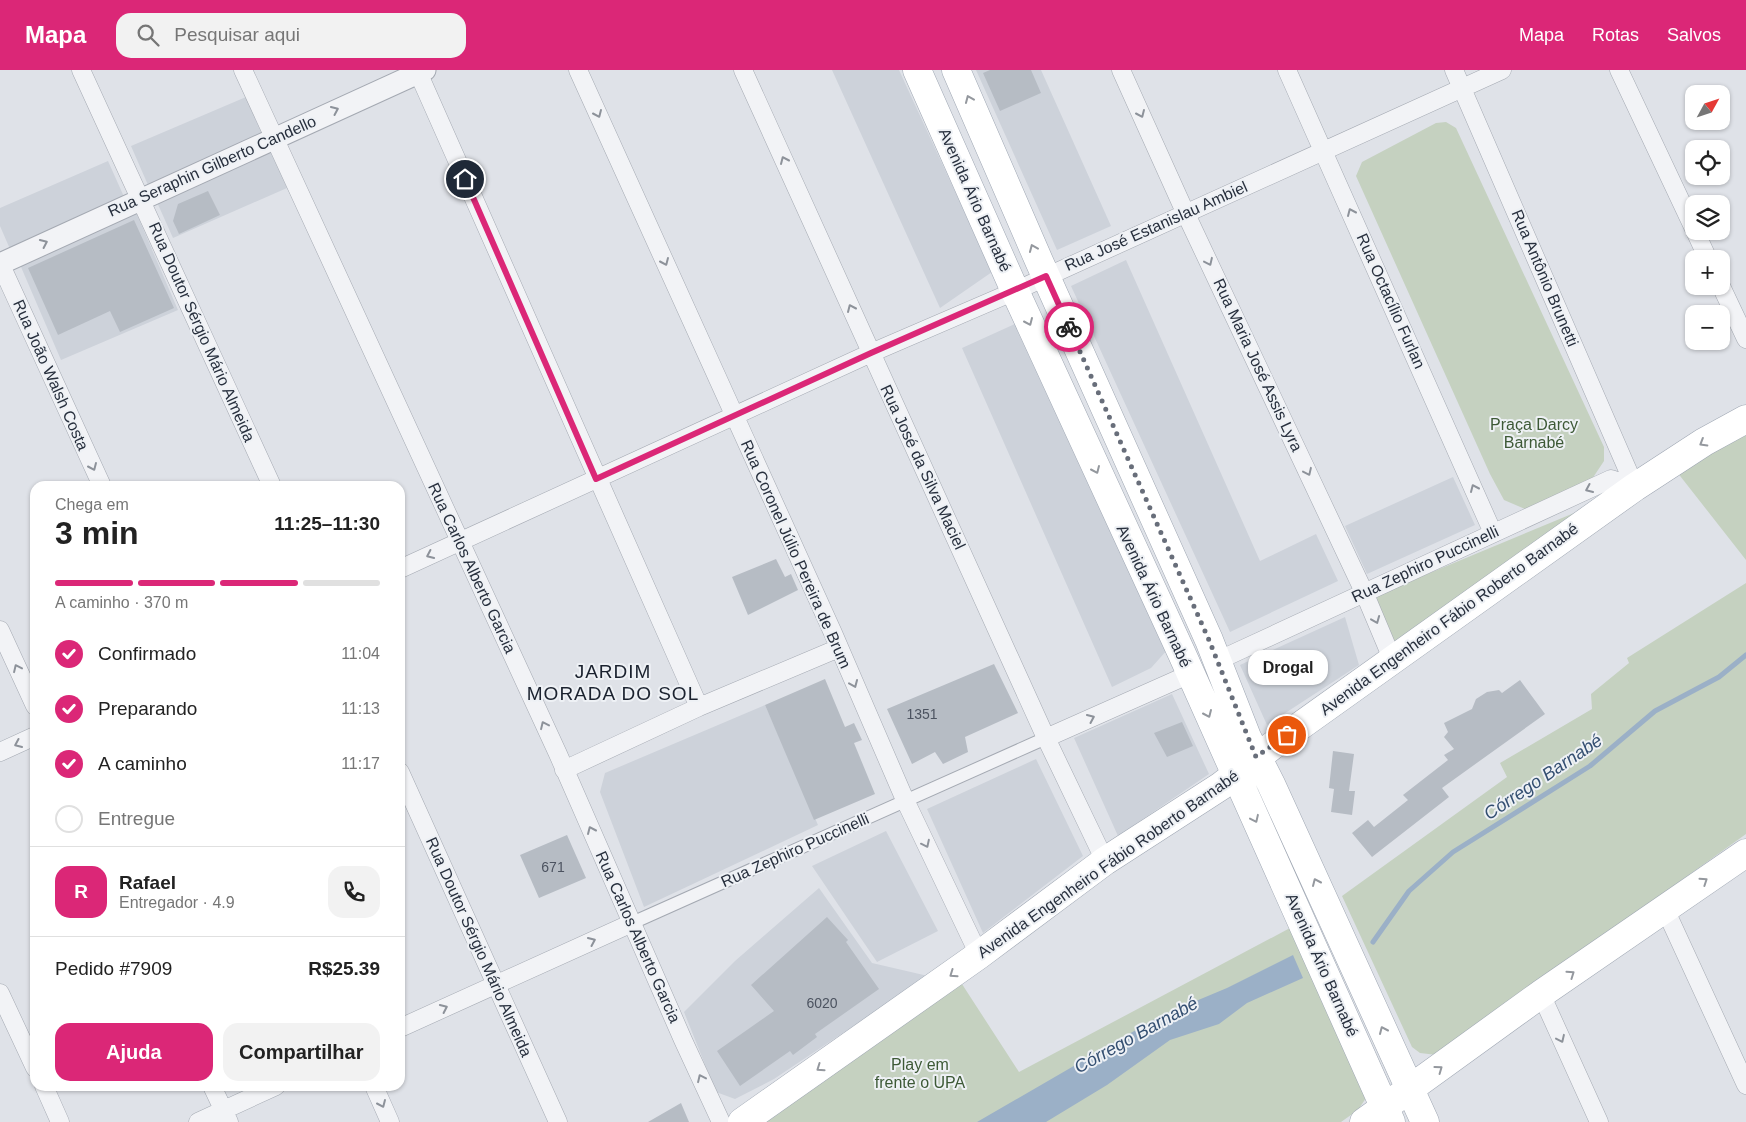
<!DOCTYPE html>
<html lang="pt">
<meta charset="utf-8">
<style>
body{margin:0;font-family:Arial,sans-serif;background:#f2f2f2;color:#222;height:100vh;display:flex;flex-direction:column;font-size:19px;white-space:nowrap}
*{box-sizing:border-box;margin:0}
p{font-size:16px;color:#767676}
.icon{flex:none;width:28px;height:28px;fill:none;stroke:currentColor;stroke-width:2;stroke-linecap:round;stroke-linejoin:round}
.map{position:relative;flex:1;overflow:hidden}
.details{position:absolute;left:30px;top:411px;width:375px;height:610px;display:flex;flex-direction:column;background:#fff;border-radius:15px;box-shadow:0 1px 4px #0004}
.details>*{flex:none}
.needle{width:32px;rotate:50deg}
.controls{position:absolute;left:1685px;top:15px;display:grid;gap:10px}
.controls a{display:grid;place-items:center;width:45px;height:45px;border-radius:10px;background:#fff;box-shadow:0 1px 4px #0004;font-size:25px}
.pin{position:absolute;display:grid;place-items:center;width:42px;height:42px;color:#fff;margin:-21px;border:2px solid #fff;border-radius:50%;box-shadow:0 1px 5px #0007}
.courier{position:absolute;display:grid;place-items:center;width:50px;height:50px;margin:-25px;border:4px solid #db2777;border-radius:50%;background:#fff;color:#222;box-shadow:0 1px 6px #0007}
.bubble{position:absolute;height:35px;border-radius:15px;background:#fff;box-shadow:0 1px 4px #0004;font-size:16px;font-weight:700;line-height:35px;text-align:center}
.head em{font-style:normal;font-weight:700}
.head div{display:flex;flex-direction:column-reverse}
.head{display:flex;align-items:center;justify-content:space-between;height:85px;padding:0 25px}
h1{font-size:32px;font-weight:700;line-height:38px}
.bar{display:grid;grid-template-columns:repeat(4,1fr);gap:8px 5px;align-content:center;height:60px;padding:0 25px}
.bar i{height:6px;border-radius:4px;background:#e0e0e0}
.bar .current{background:#db2777}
.bar p{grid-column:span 4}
.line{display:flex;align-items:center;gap:12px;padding:0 25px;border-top:1px solid #e0e0e0}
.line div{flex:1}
.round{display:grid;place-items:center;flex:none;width:52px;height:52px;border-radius:15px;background:#f2f2f2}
ol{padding:0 25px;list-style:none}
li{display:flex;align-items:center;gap:15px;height:55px}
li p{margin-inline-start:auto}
li .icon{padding:5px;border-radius:50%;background:#db2777;color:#fff;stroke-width:4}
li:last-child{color:#767676}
li i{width:28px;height:28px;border:2px solid #e0e0e0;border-radius:50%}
.primary-button{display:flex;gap:10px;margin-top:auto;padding:10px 25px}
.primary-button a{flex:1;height:58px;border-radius:15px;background:#db2777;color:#fff;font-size:20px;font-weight:700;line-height:58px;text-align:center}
.primary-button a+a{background:#f2f2f2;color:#222}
header{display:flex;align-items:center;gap:30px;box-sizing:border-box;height:70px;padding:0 25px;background:#db2777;color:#fff}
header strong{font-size:24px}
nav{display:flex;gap:28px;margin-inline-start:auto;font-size:18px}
.search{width:350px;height:45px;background:#f2f2f2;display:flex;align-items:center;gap:12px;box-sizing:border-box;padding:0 18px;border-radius:15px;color:#767676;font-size:19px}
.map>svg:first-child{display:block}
.built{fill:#cdd2da}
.green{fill:#c5d1c0}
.water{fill:#9bb0c7}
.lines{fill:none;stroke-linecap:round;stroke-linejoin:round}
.stream{stroke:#9bb0c7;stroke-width:5}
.building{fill:#b6bcc4}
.pedestrian-casing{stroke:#a4a9b2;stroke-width:14}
.minor-casing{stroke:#a4a9b2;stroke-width:19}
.tertiary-casing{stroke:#a4a9b2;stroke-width:23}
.primary-casing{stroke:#9fa7b3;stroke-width:29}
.pedestrian{stroke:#f2f3f6;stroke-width:12}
.minor{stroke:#f2f3f6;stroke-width:18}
.tertiary{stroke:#f2f3f6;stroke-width:21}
.primary{stroke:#fff;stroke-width:28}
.oneway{stroke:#94989e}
.oneway2{stroke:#8d929a}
.done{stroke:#686e7a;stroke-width:5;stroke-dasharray:0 9}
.route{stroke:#db2777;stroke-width:6}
.labels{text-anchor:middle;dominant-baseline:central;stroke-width:4;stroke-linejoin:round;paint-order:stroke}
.number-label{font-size:14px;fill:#4c5360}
.street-label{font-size:16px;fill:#28303e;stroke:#eef1f5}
.park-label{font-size:16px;fill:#3d5936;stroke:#eef1f5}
.water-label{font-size:18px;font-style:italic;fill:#344f71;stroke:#eef1f5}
.quarter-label{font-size:19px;letter-spacing:1px;fill:#1b222f;stroke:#eef1f5}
</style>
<header>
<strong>Mapa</strong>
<div class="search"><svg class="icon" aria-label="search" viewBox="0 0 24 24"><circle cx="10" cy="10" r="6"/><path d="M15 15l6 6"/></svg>Pesquisar aqui</div>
<nav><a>Mapa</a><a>Rotas</a><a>Salvos</a></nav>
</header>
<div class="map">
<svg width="1746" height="1052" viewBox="0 0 1746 1052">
<rect width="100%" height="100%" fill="#dfe2e8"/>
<path class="built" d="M 832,0 L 899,0 L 992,202 L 940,238 Z
M 976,0 L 1041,0 L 1111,156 L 1057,180 Z
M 246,27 L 263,65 L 148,115 L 131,76 Z
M 271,80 L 287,118 L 173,168 L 156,130 Z
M 108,91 L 125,129 L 10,179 L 0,156 L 0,138 Z
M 135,140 L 178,240 L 61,290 L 18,190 Z
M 1126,190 L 1260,491 L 1316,464 L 1338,511 L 1230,562 L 1071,216 Z
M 1017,253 L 1168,579 L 1151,598 L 1112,617 L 962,278 Z
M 1453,407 L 1475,455 L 1367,504 L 1345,456 Z
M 1345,547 L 1359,595 L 1267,655 L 1240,595 Z
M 1172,624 L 1209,704 L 1118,766 L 1074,668 Z
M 765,635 L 818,755 L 644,837 L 600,722 L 605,703 Z
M 1036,689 L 1083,786 L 983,863 L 927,739 Z
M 886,761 L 938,861 L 877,892 L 812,796 Z
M 819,818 L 872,893 L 928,906 L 774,1009 L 735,1029 L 716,1022 L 684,942 L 735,891 Z"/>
<path class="green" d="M 1446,52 L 1456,58 L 1604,377 L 1604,391 L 1592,409 L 1525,439 L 1504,430 L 1490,404 L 1356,106 L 1362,92 L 1436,53 Z
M 1746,362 L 1746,490 L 1677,402 Z
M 1591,436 L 1395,580 L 1372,527 Z
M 1746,513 L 1746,764 L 1437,985 L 1420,983 L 1412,977 L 1342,826 L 1507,707 L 1500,693 L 1592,639 L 1591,624 L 1629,593 L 1627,588 Z
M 1290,858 L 1368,1025 L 1358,1040 L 1341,1052 L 760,1052 L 960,911 L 1019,1002 Z"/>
<path class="water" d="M 1293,885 L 1303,908 L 1247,933 L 1219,954 L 1170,970 L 1107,1015 L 1046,1052 L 977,1052 L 1160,946 L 1227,918 Z"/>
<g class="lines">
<path class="stream" d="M 1373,872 L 1409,821 L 1453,782 L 1590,696 L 1655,641 L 1719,607 L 1746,585"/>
</g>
<path class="building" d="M 990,0 L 1031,0 L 1041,23 L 1000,41 L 983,3 Z
M 208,121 L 220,145 L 179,164 L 173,151 L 178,134 Z
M 134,150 L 174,238 L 120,262 L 110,241 L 58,265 L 28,198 Z
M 776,489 L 785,507 L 791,504 L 798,520 L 748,545 L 732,507 Z
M 994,594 L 1018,643 L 965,667 L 968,682 L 943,694 L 935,682 L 912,694 L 887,639 Z
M 825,609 L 845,657 L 854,653 L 862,670 L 854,673 L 875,724 L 814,750 L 765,635 Z
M 1520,610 L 1545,644 L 1442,718 L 1449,727 L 1372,787 L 1352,763 L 1368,750 L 1374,757 L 1408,730 L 1403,725 L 1448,690 L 1444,685 L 1454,679 L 1444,667 L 1448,662 L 1444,653 L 1472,639 L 1476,629 L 1487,622 L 1499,620 L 1502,623 Z
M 1182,652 L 1193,676 L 1167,687 L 1154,663 Z
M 1333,681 L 1354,684 L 1349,721 L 1355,721 L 1352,745 L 1331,742 L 1334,719 L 1329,718 Z
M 567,765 L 586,808 L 539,828 L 520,785 Z
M 827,847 L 848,870 L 846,872 L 879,919 L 815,964 L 817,967 L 793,985 L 790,981 L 740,1016 L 717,981 L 774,941 L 751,915 Z
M 681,1033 L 689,1052 L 648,1052 Z"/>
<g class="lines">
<g class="pedestrian-casing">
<path id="pedestrian" d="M 632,853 L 1046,668"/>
</g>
<g class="minor-casing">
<path id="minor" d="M 81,0 L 272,416
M 243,0 L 558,684 L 683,970 L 721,1052
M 417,0 L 699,637
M 578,0 L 833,563 L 905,730 L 979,885
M 743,0 L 1046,668 L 1105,791
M 1121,0 L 1185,142 L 1364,522 L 1393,591
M 1287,0 L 1493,463
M 1454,0 L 1635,417
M 1619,0 L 1694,159
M 1695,161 L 1708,189
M 0,193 L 102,416
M 1721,216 L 1746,269
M 400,499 L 871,283 L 1015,221 L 1502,0
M 0,560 L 35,636
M 1217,591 L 1611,409 L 1635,417
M 1046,668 L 1190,604
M 0,682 L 35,666
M 564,700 L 699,637 L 839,578
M 400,702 L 558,1052
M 1665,839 L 1746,1015
M 0,923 L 35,998
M 1541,924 L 1599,1052
M 400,958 L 632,853
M 44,1016 L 60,1052
M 212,1016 L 229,1052
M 374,1016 L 390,1052
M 198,1052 L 276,1016"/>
</g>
<g class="tertiary-casing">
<path id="tertiary" d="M 0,194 L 425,0"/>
</g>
<g class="primary-casing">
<path id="primary" d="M 917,0 L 1015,221 L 1182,584 L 1391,1052
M 956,0 L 1039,191 L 1209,570 L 1247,667 L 1271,714 L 1425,1052
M 742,1052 L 979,885 L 1105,791 L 1221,716 L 1272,676 L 1635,417 L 1704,372 L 1746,349
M 1364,1052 L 1541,924 L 1746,783"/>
</g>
<use href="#pedestrian" class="pedestrian"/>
<use href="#minor" class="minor"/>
<use href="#tertiary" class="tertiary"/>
<use href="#primary" class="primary"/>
</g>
<defs><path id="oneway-chevron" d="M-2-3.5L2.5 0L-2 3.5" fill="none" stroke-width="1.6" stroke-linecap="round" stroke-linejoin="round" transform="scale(1.25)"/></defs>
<g class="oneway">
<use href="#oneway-chevron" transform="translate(969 29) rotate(-113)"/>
<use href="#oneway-chevron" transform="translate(1033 178) rotate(-113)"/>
<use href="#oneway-chevron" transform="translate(1029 252) rotate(66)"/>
<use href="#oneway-chevron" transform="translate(1703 373) rotate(149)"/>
<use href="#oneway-chevron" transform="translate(1096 400) rotate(66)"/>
<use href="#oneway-chevron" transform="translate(1208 644) rotate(66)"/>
<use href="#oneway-chevron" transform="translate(1255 749) rotate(65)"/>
<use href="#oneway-chevron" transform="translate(1704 811) rotate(-34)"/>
<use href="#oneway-chevron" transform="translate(1316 812) rotate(-114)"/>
<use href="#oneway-chevron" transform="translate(953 904) rotate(145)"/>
<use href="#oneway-chevron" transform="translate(1571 904) rotate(-35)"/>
<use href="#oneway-chevron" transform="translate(1383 960) rotate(-114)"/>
<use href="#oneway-chevron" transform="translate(820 998) rotate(145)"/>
<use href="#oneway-chevron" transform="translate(1439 999) rotate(-36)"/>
</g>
<g class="oneway2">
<use href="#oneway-chevron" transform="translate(335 40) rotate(-24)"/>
<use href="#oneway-chevron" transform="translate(598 44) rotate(66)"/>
<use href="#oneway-chevron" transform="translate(1141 44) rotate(66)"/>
<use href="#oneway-chevron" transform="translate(784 90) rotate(-114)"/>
<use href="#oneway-chevron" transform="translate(1351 142) rotate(-114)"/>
<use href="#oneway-chevron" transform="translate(44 173) rotate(-25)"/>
<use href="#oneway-chevron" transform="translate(665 192) rotate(66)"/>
<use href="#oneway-chevron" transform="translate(1209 192) rotate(65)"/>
<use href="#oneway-chevron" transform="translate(851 238) rotate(-114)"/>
<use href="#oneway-chevron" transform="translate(93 397) rotate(66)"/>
<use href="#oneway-chevron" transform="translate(1308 402) rotate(65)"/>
<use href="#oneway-chevron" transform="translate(1474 418) rotate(-114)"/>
<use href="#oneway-chevron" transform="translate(1589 419) rotate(156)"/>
<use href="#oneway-chevron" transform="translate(430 485) rotate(155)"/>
<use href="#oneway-chevron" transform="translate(1376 550) rotate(68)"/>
<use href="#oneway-chevron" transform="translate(17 598) rotate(-115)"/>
<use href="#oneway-chevron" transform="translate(854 614) rotate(67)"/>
<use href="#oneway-chevron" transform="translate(1091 648) rotate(-24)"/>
<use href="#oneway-chevron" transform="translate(544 655) rotate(-115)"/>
<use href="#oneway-chevron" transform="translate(18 674) rotate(156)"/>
<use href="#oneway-chevron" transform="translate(591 760) rotate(-114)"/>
<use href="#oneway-chevron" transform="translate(926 774) rotate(64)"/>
<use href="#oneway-chevron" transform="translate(592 871) rotate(-24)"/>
<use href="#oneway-chevron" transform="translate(444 938) rotate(-25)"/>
<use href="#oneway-chevron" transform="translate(1561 969) rotate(65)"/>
<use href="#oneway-chevron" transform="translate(701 1008) rotate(-115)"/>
<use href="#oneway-chevron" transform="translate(382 1034) rotate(66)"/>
</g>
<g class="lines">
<path class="done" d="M 1069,257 L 1209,570 L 1256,687 L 1287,665"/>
<path class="route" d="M 465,109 L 596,409 L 871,283 L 1046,206 L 1069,257"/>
</g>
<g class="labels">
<g class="number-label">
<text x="922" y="644">1351</text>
<text x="553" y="797">671</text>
<text x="822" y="933">6020</text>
</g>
<g class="street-label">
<text transform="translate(212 96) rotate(-24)">Rua Seraphin Gilberto Candello</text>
<text transform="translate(975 130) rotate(66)">Avenida Ário Barnabé</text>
<text transform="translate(1156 156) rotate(-24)">Rua José Estanislau Ambiel</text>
<text transform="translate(1545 208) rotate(67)">Rua Antônio Brunetti</text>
<text transform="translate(1391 231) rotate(66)">Rua Octacílio Furlan</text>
<text transform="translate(202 262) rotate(66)">Rua Doutor Sérgio Mário Almeida</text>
<text transform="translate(1258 295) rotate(65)">Rua Maria José Assis Lyra</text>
<text transform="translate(51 305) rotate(66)">Rua João Walsh Costa</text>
<text transform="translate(923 397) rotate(65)">Rua José da Silva Maciel</text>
<text transform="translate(796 484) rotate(66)">Rua Coronel Júlio Pereira de Brum</text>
<text transform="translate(1425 494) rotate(-25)">Rua Zephiro Puccinelli</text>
<text transform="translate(472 498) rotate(65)">Rua Carlos Alberto Garcia</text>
<text transform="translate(1154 526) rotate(65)">Avenida Ário Barnabé</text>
<text transform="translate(1449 549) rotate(-36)">Avenida Engenheiro Fábio Roberto Barnabé</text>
<text transform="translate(795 780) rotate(-24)">Rua Zephiro Puccinelli</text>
<text transform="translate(1108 794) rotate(-35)">Avenida Engenheiro Fábio Roberto Barnabé</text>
<text transform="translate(638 867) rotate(66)">Rua Carlos Alberto Garcia</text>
<text transform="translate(479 877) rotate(66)">Rua Doutor Sérgio Mário Almeida</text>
<text transform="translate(1322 895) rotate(66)">Avenida Ário Barnabé</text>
</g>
<g class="park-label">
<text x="1534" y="354">Praça Darcy<tspan x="1534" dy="18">Barnabé</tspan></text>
<text x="920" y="994">Play em<tspan x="920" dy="18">frente o UPA</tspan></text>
</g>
<g class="water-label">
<text transform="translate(1543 707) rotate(-34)">Córrego Barnabé</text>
<text transform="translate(1136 965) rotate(-29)">Córrego Barnabé</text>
</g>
<g class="quarter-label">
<text x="613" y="601">JARDIM<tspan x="613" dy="22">MORADA DO SOL</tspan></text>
</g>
</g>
</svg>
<div class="controls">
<a><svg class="needle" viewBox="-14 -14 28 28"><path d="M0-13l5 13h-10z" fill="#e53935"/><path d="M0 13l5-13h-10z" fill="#767676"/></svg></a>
<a><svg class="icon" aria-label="locate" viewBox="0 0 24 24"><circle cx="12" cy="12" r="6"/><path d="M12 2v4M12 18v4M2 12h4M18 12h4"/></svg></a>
<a><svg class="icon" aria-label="layers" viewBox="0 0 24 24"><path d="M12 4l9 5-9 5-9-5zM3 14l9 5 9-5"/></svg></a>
<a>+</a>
<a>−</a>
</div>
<div class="pin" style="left:1287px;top:665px;background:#ea580c"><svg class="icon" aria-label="bag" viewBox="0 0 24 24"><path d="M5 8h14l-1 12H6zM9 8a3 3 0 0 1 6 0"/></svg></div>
<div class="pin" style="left:465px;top:109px;background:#1f2937"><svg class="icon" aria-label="home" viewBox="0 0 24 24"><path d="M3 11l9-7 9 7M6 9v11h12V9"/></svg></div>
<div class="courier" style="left:1069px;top:257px"><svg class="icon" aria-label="bike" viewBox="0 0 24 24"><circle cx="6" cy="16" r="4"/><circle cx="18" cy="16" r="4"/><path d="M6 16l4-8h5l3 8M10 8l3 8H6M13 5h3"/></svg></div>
<div class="bubble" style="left:1248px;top:580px;width:80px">Drogal</div>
<section class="details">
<div class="head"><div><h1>3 min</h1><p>Chega em</p></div><em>11:25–11:30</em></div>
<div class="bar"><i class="current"></i><i class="current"></i><i class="current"></i><i></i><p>A caminho · 370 m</p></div>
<ol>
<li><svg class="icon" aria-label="check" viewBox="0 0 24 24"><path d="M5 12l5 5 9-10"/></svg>Confirmado<p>11:04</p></li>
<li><svg class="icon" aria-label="check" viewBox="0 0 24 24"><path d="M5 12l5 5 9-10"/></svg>Preparando<p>11:13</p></li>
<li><svg class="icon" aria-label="check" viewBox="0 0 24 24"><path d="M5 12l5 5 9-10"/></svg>A caminho<p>11:17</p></li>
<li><i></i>Entregue</li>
</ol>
<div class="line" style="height:90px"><b class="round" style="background:#db2777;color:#fff">R</b><div><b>Rafael</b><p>Entregador · 4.9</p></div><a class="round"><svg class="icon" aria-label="phone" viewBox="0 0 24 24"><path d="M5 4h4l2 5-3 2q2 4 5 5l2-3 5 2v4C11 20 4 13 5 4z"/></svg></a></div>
<div class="line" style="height:65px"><div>Pedido #7909</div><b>R$25.39</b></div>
<div class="primary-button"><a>Ajuda</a><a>Compartilhar</a></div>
</section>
</div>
